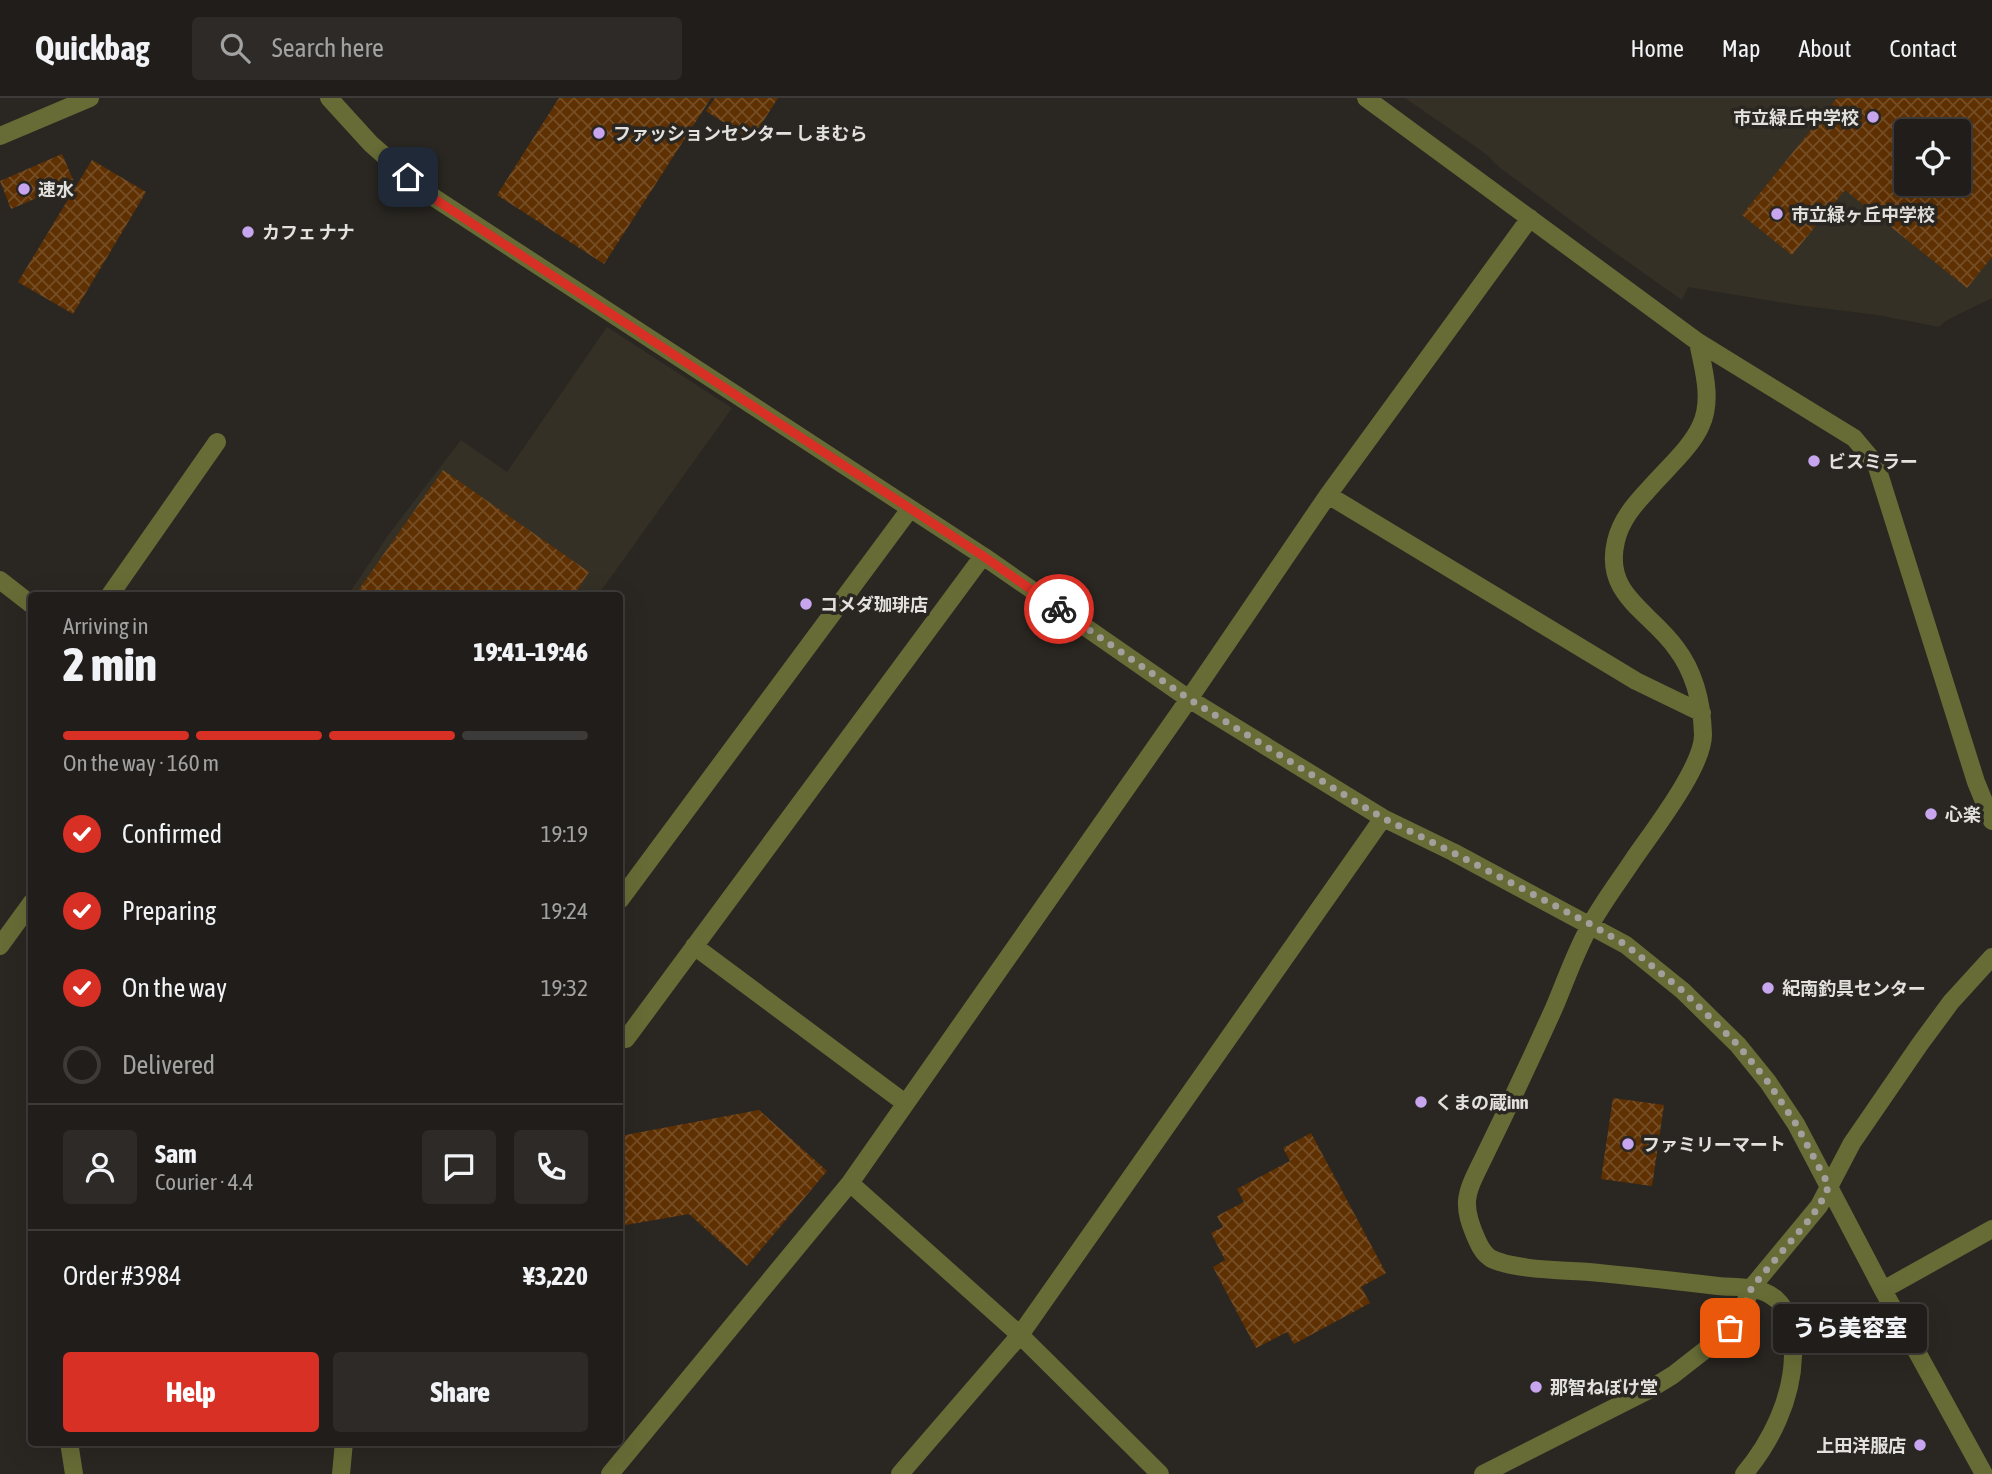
<!DOCTYPE html>
<meta charset="utf-8">
<style>
body{margin:0;font-family:"Asap Condensed","Noto Sans JP",sans-serif;background:#2d2a27;color:#f1f3f6;height:100vh;display:flex;flex-direction:column;font-size:26px;white-space:nowrap}
*{box-sizing:border-box;margin:0}
p{font-size:23px;color:#a2a2a2}
.icon{flex:none;width:38px;height:38px;fill:none;stroke:currentColor;stroke-width:2;stroke-linecap:round;stroke-linejoin:round}
.map{position:relative;flex:1;overflow:hidden}
.side{position:absolute;left:28px;top:494px;width:595px;height:854px;display:flex;flex-direction:column;background:#201d1a;border-radius:7px;box-shadow:0 7px 28px #0002,0 0 0 2px #3d3b39}
.side>*{flex:none}
.buttons{position:absolute;left:1894px;top:21px;display:grid;gap:14px}
.buttons a{display:grid;place-items:center;width:77px;height:77px;border-radius:7px;background:#201d1a;box-shadow:0 7px 28px #0002,0 0 0 2px #3d3b39;font-size:35px}
.pin{position:absolute;display:grid;place-items:center;width:60px;height:60px;color:#fff;margin:-30px;border-radius:14px;box-shadow:0 4px 10px #0006}
.courier{position:absolute;display:grid;place-items:center;width:70px;height:70px;margin:-35px;border:5px solid #d93025;border-radius:50%;background:#fff;color:#222;box-shadow:0 2px 9px #0007}
.bubble{position:absolute;height:49px;border-radius:7px;background:#201d1a;box-shadow:0 7px 28px #0002,0 0 0 2px #3d3b39;font-size:23px;font-weight:800;line-height:49px;text-align:center}
.overview em{font-style:normal;font-weight:800}
.overview div{display:flex;flex-direction:column-reverse}
.overview{display:flex;align-items:center;justify-content:space-between;height:119px;padding:0 35px}
h1{font-size:46px;font-weight:800;line-height:52px}
.bar{display:grid;grid-template-columns:repeat(4,1fr);gap:10px 7px;align-content:center;height:84px;padding:0 35px}
.bar i{height:9px;border-radius:5px;background:#3d3b39}
.bar .selected{background:#d93025}
.bar p{grid-column:span 4}
.line{display:flex;align-items:center;gap:18px;padding:0 35px;border-top:2px solid #3d3b39}
.line div{flex:1}
.round{display:grid;place-items:center;flex:none;width:74px;height:74px;border-radius:7px;background:#2d2a27}
ol{padding:0 35px;list-style:none}
li{display:flex;align-items:center;gap:21px;height:77px}
li p{margin-inline-start:auto}
li .icon{padding:7px;border-radius:50%;background:#d93025;color:#fff;stroke-width:4}
li:last-child{color:#a2a2a2}
li i{width:38px;height:38px;border:4px solid #3d3b39;border-radius:50%}
.button{display:flex;gap:14px;margin-top:auto;padding:14px 35px}
.button a{flex:1;height:80px;border-radius:7px;background:#d93025;color:#fff;font-size:28px;font-weight:800;line-height:80px;text-align:center}
.button a+a{background:#2d2a27;color:#f1f3f6}
header{display:flex;align-items:center;gap:42px;box-sizing:border-box;height:98px;padding:0 35px;background:#201d1a;border-bottom:2px solid #3d3b39}
header strong{font-size:33px}
nav{display:flex;gap:38px;margin-inline-start:auto;font-size:24px}
.search{width:490px;height:63px;background:#2d2a27;display:flex;align-items:center;gap:18px;box-sizing:border-box;padding:0 24px;border-radius:7px;color:#a2a2a2;font-size:26px}
.map>svg:first-child{display:block}
.built{fill:#353025;fill-rule:evenodd}
.building{fill:url(#building-cross-hatch);fill-rule:evenodd}
.lines{fill:none;stroke-linecap:round;stroke-linejoin:round}
.minor{stroke:#676c36;stroke-width:18}
.done{stroke:#a2a09c;stroke-width:7;stroke-dasharray:0 12.6}
.route{stroke:#d93025;stroke-width:9}
.poi-dot{fill:#c7a6ef;stroke:#2a2722;stroke-width:2.5}
.labels{text-anchor:middle;dominant-baseline:central;stroke-width:7;stroke-linejoin:round;paint-order:stroke}
.poi-label{font-size:18px;font-weight:bold;fill:#e3e1dd;stroke:#2a2722;text-anchor:start}
</style>
<header>
<strong>Quickbag</strong>
<div class="search"><svg class="icon" aria-label="search" viewBox="0 0 24 24"><circle cx="10" cy="10" r="6"/><path d="M15 15l6 6"/></svg>Search here</div>
<nav><a>Home</a><a>Map</a><a>About</a><a>Contact</a></nav>
</header>
<div class="map">
<svg width="1992" height="1376" viewBox="0 0 1992 1376">
<defs>
<pattern id="building-cross-hatch" width="8" height="8" patternUnits="userSpaceOnUse" patternTransform="scale(1.75)"><rect width="8" height="8" fill="#5f3001"/><path d="M0 0l8 8M0 8l8-8" fill="none" stroke="#764e26"/></pattern>
</defs>
<rect width="100%" height="100%" fill="#2a2722"/>
<path class="built" d="M 1405,0 L 1992,0 L 1992,200 L 1947,222 L 1939,229 L 1878,217 L 1797,207 L 1688,189 L 1682,202 L 1604,147 L 1499,69 L 1486,56 ZM 1906,33 L 1958,33 L 1958,86 L 1906,86 Z
M 607,229 L 732,310 L 598,497 L 348,497 L 389,436 L 461,342 L 507,374 Z"/>
<path class="building" d="M 559,0 L 711,0 L 604,166 L 497,97 Z
M 715,0 L 778,0 L 751,42 L 706,13 Z
M 1837,0 L 1992,0 L 1992,159 L 1967,190 L 1845,92 L 1792,157 L 1742,117 ZM 1906,33 L 1958,33 L 1958,86 L 1906,86 Z
M 62,56 L 74,84 L 11,111 L 0,83 Z
M 92,62 L 146,94 L 73,216 L 18,184 Z
M 443,372 L 589,474 L 574,497 L 355,497 Z
M 1613,1000 L 1664,1007 L 1652,1088 L 1601,1081 Z
M 759,1012 L 827,1073 L 747,1168 L 689,1116 L 620,1128 L 620,1038 Z
M 1311,1035 L 1386,1175 L 1361,1189 L 1370,1205 L 1294,1246 L 1287,1234 L 1256,1250 L 1213,1169 L 1225,1162 L 1211,1135 L 1223,1129 L 1217,1118 L 1244,1104 L 1237,1091 L 1290,1063 L 1283,1050 Z"/>
<g class="lines">
<path class="minor" d="M 329,0 L 371,46 L 427,95 L 983,458 L 1189,601 L 1383,720 L 1453,754 L 1626,847 L 1683,893 L 1738,947 L 1768,984 L 1796,1026 L 1883,1192 L 1984,1376
M 1366,0 L 1698,244 L 1854,340 L 1876,366 L 1976,684 L 1992,723
M 0,38 L 90,0
M 1698,244 C 1703,270 1713,301 1701,327 C 1692,349 1664,373 1648,392 C 1634,407 1621,422 1616,443 C 1603,497 1650,513 1676,550 C 1695,575 1702,605 1703,636 C 1704,668 1652,734 1633,762 C 1619,783 1603,804 1591,826 C 1576,852 1566,882 1554,910 C 1531,961 1507,1012 1482,1063 C 1465,1097 1461,1106 1477,1142 C 1480,1149 1483,1155 1490,1160 C 1512,1172 1563,1172 1589,1174 C 1632,1178 1675,1183 1718,1188 C 1739,1190 1759,1187 1776,1201 C 1791,1214 1794,1240 1793,1258 C 1792,1301 1771,1344 1744,1376
M 1328,397 L 1636,583 L 1702,615
M 0,482 L 32,507
M 110,497 L 217,344
M 620,802 L 910,411
M 0,848 L 32,804
M 694,848 L 905,1005
M 620,937 L 626,941 L 983,458
M 850,1085 L 1020,1237 L 1160,1376
M 1883,1192 L 1992,1131
M 69,1344 L 74,1376
M 341,1376 L 344,1344
M 610,1376 L 850,1085 L 1189,601 L 1328,397 L 1530,120
M 900,1376 L 1020,1237 L 1383,720
M 1483,1376 L 1647,1293 L 1673,1277 L 1714,1245 L 1730,1229 L 1740,1216 L 1752,1189 L 1819,1108 L 1852,1045 L 1920,946 L 1951,904 L 1992,859"/>
</g>
<g class="lines">
<path class="done" d="M 1059,511 L 1189,601 L 1356,704 L 1383,720 L 1452,754 L 1590,826 L 1626,847 L 1683,893 L 1738,947 L 1768,984 L 1796,1026 L 1829,1088 L 1819,1108 L 1808,1123 L 1752,1189 L 1740,1216 L 1730,1230"/>
<path class="route" d="M 408,79 L 427,96 L 983,458 L 1059,511"/>
</g>
<g class="poi-dot">
<circle cx="1873" cy="19" r="7"/>
<circle cx="599" cy="35" r="7"/>
<circle cx="24" cy="91" r="7"/>
<circle cx="1777" cy="116" r="7"/>
<circle cx="248" cy="134" r="7"/>
<circle cx="1814" cy="363" r="7"/>
<circle cx="806" cy="506" r="7"/>
<circle cx="1931" cy="716" r="7"/>
<circle cx="1768" cy="890" r="7"/>
<circle cx="1421" cy="1004" r="7"/>
<circle cx="1628" cy="1046" r="7"/>
<circle cx="1536" cy="1289" r="7"/>
<circle cx="1920" cy="1347" r="7"/>
</g>
<g class="labels">
<g class="poi-label">
<text x="1859" y="19" text-anchor="end">市立緑丘中学校</text>
<text x="613" y="35">ファッションセンター しまむら</text>
<text x="38" y="91">速水</text>
<text x="1791" y="116">市立緑ヶ丘中学校</text>
<text x="262" y="134">カフェ ナナ</text>
<text x="1828" y="363">ビスミラー</text>
<text x="820" y="506">コメダ珈琲店</text>
<text x="1945" y="716">心楽</text>
<text x="1782" y="890">紀南釣具センター</text>
<text x="1435" y="1004">くまの蔵inn</text>
<text x="1642" y="1046">ファミリーマート</text>
<text x="1550" y="1289">那智ねぼけ堂</text>
<text x="1906" y="1347" text-anchor="end">上田洋服店</text>
</g>
</g>
</svg>
<div class="buttons">
<a><svg class="icon" aria-label="locate" viewBox="0 0 24 24"><circle cx="12" cy="12" r="6"/><path d="M12 2v4M12 18v4M2 12h4M18 12h4"/></svg></a>
</div>
<div class="pin" style="left:1730px;top:1230px;background:#ea580c"><svg class="icon" aria-label="bag" viewBox="0 0 24 24"><path d="M5 8h14l-1 12H6zM9 8a3 3 0 0 1 6 0"/></svg></div>
<div class="pin" style="left:408px;top:79px;background:#1f2937"><svg class="icon" aria-label="home" viewBox="0 0 24 24"><path d="M3 11l9-7 9 7M6 9v11h12V9"/></svg></div>
<div class="courier" style="left:1059px;top:511px"><svg class="icon" aria-label="bike" viewBox="0 0 24 24"><circle cx="6" cy="16" r="4"/><circle cx="18" cy="16" r="4"/><path d="M6 16l4-8h5l3 8M10 8l3 8H6M13 5h3"/></svg></div>
<div class="bubble" style="left:1773px;top:1206px;width:154px">うら美容室</div>
<section class="side">
<div class="overview"><div><h1>2 min</h1><p>Arriving in</p></div><em>19:41–19:46</em></div>
<div class="bar"><i class="selected"></i><i class="selected"></i><i class="selected"></i><i></i><p>On the way · 160 m</p></div>
<ol>
<li><svg class="icon" aria-label="check" viewBox="0 0 24 24"><path d="M5 12l5 5 9-10"/></svg>Confirmed<p>19:19</p></li>
<li><svg class="icon" aria-label="check" viewBox="0 0 24 24"><path d="M5 12l5 5 9-10"/></svg>Preparing<p>19:24</p></li>
<li><svg class="icon" aria-label="check" viewBox="0 0 24 24"><path d="M5 12l5 5 9-10"/></svg>On the way<p>19:32</p></li>
<li><i></i>Delivered</li>
</ol>
<div class="line" style="height:126px"><a class="round"><svg class="icon" aria-label="person" viewBox="0 0 24 24"><circle cx="12" cy="8" r="4"/><path d="M4 21q1-7 8-7t8 7"/></svg></a><div><b>Sam</b><p>Courier · 4.4</p></div><a class="round"><svg class="icon" aria-label="chat" viewBox="0 0 24 24"><path d="M4 5h16v11H9l-5 4z"/></svg></a><a class="round"><svg class="icon" aria-label="phone" viewBox="0 0 24 24"><path d="M5 4h4l2 5-3 2q2 4 5 5l2-3 5 2v4C11 20 4 13 5 4z"/></svg></a></div>
<div class="line" style="height:91px"><div>Order #3984</div><b>¥3,220</b></div>
<div class="button"><a>Help</a><a>Share</a></div>
</section>
</div>
